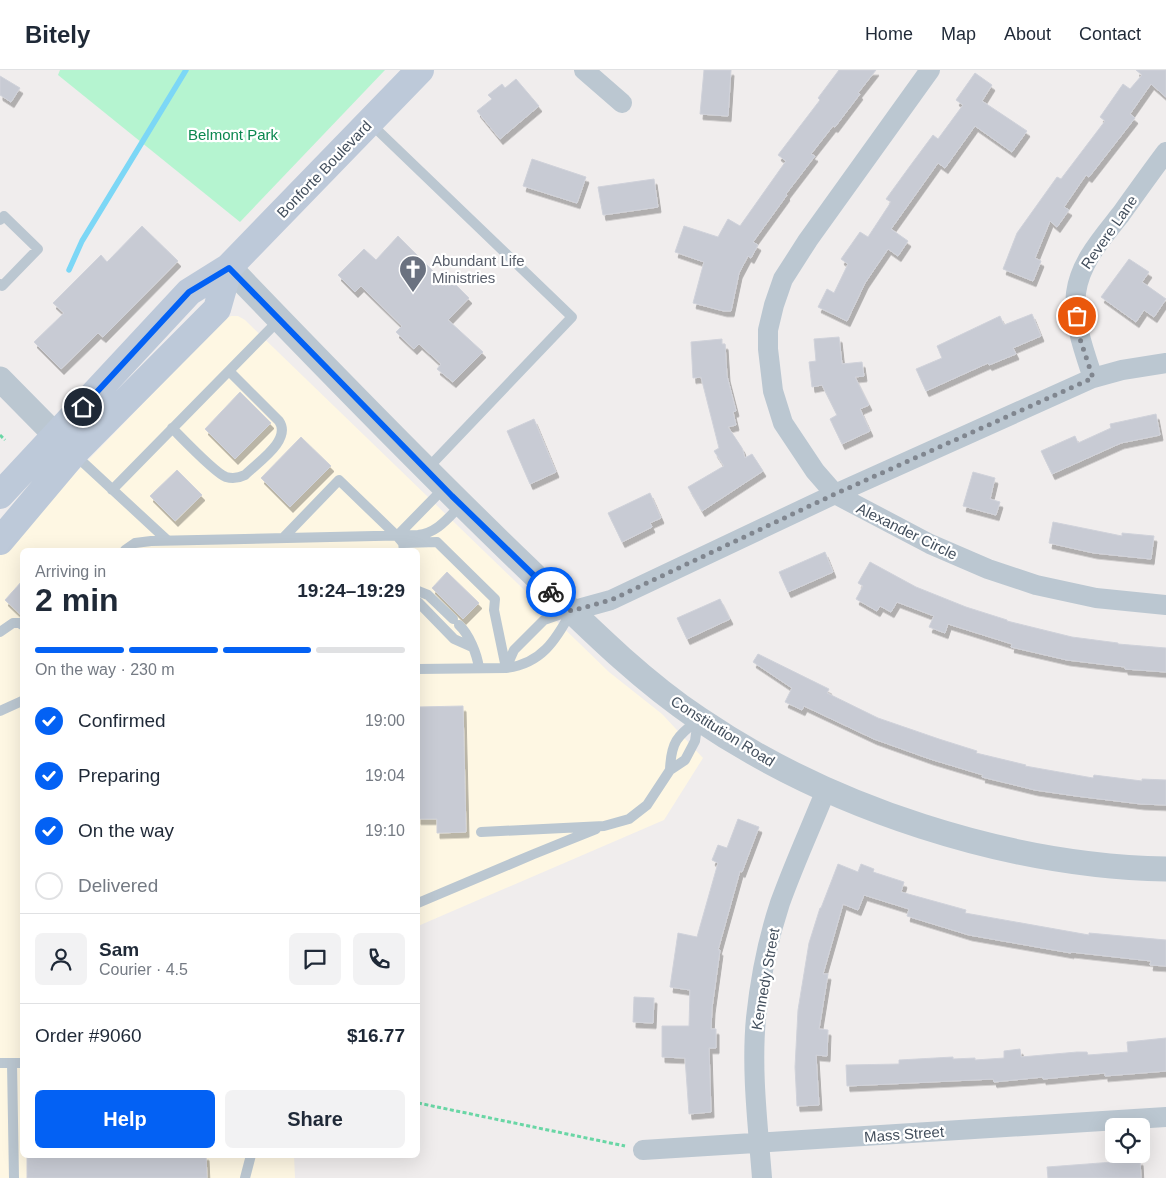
<!DOCTYPE html>
<meta charset="utf-8">
<style>
body{margin:0;font-family:Helvetica,sans-serif;background:#f2f2f3;color:#1f2937;height:100vh;display:flex;flex-direction:column;font-size:19px;white-space:nowrap}
*{box-sizing:border-box;margin:0}
p{font-size:16px;color:#747a83}
.icon{flex:none;width:28px;height:28px;fill:none;stroke:currentColor;stroke-width:2;stroke-linecap:round;stroke-linejoin:round}
.map{position:relative;flex:1;overflow:hidden}
.panel{position:absolute;left:20px;top:478px;width:400px;height:610px;display:flex;flex-direction:column;background:#fff;border-radius:8px;box-shadow:0 5px 20px #0002}
.panel>*{flex:none}
.tools{position:absolute;left:1105px;top:1048px;display:grid;gap:10px}
.tools a{display:grid;place-items:center;width:45px;height:45px;border-radius:8px;background:#fff;box-shadow:0 5px 20px #0002;font-size:25px}
.pin{position:absolute;display:grid;place-items:center;width:42px;height:42px;color:#fff;margin:-21px;border:2px solid #fff;border-radius:50%;box-shadow:0 1px 5px #0007}
.courier{position:absolute;display:grid;place-items:center;width:50px;height:50px;margin:-25px;border:4px solid #0361f4;border-radius:50%;background:#fff;color:#222;box-shadow:0 1px 6px #0007}
.summary em{font-style:normal;font-weight:700}
.summary div{display:flex;flex-direction:column-reverse}
.summary{display:flex;align-items:center;justify-content:space-between;height:85px;padding:0 15px}
h1{font-size:32px;font-weight:700;line-height:38px}
.bar{display:grid;grid-template-columns:repeat(4,1fr);gap:8px 5px;align-content:center;height:60px;padding:0 15px}
.bar i{height:6px;border-radius:4px;background:#e0e1e3}
.bar .active{background:#0361f4}
.bar p{grid-column:span 4}
.line{display:flex;align-items:center;gap:12px;padding:0 15px;border-top:1px solid #e0e1e3}
.line div{flex:1}
.round{display:grid;place-items:center;flex:none;width:52px;height:52px;border-radius:8px;background:#f2f2f3}
ol{padding:0 15px;list-style:none}
li{display:flex;align-items:center;gap:15px;height:55px}
li p{margin-inline-start:auto}
li .icon{padding:5px;border-radius:50%;background:#0361f4;color:#fff;stroke-width:4}
li:last-child{color:#747a83}
li i{width:28px;height:28px;border:2px solid #e0e1e3;border-radius:50%}
.action{display:flex;gap:10px;margin-top:auto;padding:10px 15px}
.action a{flex:1;height:58px;border-radius:8px;background:#0361f4;color:#fff;font-size:20px;font-weight:700;line-height:58px;text-align:center}
.action a+a{background:#f2f2f3;color:#1f2937}
header{display:flex;align-items:center;gap:30px;box-sizing:border-box;height:70px;padding:0 25px;background:#fff;border-bottom:1px solid #e0e1e3}
header strong{font-size:24px}
nav{display:flex;gap:28px;margin-inline-start:auto;font-size:18px}
.map>svg:first-child{display:block}
.commercial{fill:#fef7e3}
.green{fill:#b5f4d0}
.lines{fill:none;stroke-linecap:round;stroke-linejoin:round}
.stream{stroke:#7cd7f6;stroke-width:5.5}
.building{fill:#c8cbd4;stroke:#d0d2da;filter:url(#shadow)}
.path{stroke:#69d6a5;stroke-width:3;stroke-dasharray:4 2.5;stroke-linecap:butt}
.service{stroke:#bbc7d1;stroke-width:10}
.minor{stroke:#bbc7d1;stroke-width:20}
.tertiary{stroke:#bbc7d1;stroke-width:25}
.secondary{stroke:#bdc9d9;stroke-width:28}
.done{stroke:#80868f;stroke-width:5;stroke-dasharray:0 9}
.route{stroke:#0361f4;stroke-width:6}
.labels{text-anchor:middle;dominant-baseline:central;stroke-width:4.5;stroke-linejoin:round;paint-order:stroke}
.park-label{font-size:15px;fill:#0b874f;stroke:#fff}
.street-label{font-size:15px;fill:#434f5d;stroke:#fff}
.worship-label{font-size:15px;fill:#5b616d;stroke:#fff;text-anchor:start}
</style>
<header>
<strong>Bitely</strong>
<nav><a>Home</a><a>Map</a><a>About</a><a>Contact</a></nav>
</header>
<div class="map">
<svg width="1166" height="1108" viewBox="0 0 1166 1108">
<defs>
<filter id="shadow"><feDropShadow dx="3" dy="5.5" stdDeviation="0" flood-color="#0004"/></filter>
</defs>
<rect width="100%" height="100%" fill="#f0eded"/>
<path class="commercial" d="M 231,246 L 238,246 L 245,250 L 609,602 L 662,644 L 703,688 L 664,750 L 418,856 L 418,480 L 22,480 L 22,1085 L 294,1085 L 295,1108 L 0,1108 L 0,483 L 22,458 L 224,250 Z"/>
<path class="green" d="M 60,0 L 385,0 L 240,152 L 58,5 Z"/>
<g class="lines">
<path class="stream" d="M 69,200 L 82,171 L 186,0"/>
</g>
<path class="building" d="M 704,0 L 731,0 L 728,46 L 700,44 Z
M 839,0 L 876,0 L 858,23 L 860,24 L 835,57 L 833,56 L 811,84 L 815,86 L 786,124 L 787,125 L 753,172 L 758,175 L 751,188 L 748,186 L 739,203 L 731,241 L 724,241 L 693,233 L 704,192 L 675,182 L 684,156 L 718,167 L 728,149 L 740,156 L 786,91 L 778,85 L 820,30 L 818,28 Z
M 1136,0 L 1166,0 L 1166,27 L 1151,14 L 1130,44 L 1135,48 L 1089,107 L 1086,105 L 1064,137 L 1069,140 L 1057,157 L 1050,151 L 1035,188 L 1041,191 L 1033,211 L 1003,199 L 1017,163 L 1057,107 L 1061,109 L 1105,51 L 1100,47 L 1123,14 L 1130,19 L 1142,5 Z
M 975,3 L 992,15 L 982,31 L 1027,61 L 1012,82 L 975,56 L 945,98 L 938,93 L 891,159 L 908,171 L 898,186 L 888,179 L 865,213 L 847,251 L 818,237 L 827,219 L 834,223 L 848,194 L 841,189 L 860,162 L 868,167 L 891,132 L 886,129 L 910,96 L 933,65 L 938,69 L 963,35 L 956,30 Z
M 0,6 L 20,18 L 11,32 L 0,25 Z
M 516,9 L 539,36 L 500,69 L 477,41 L 492,29 L 488,25 L 502,14 L 505,18 Z
M 532,89 L 586,107 L 577,133 L 523,116 Z
M 654,109 L 658,137 L 603,145 L 598,117 Z
M 142,156 L 178,191 L 103,267 L 98,263 L 61,299 L 34,272 L 64,243 L 53,233 L 101,185 L 107,192 Z
M 398,166 L 446,214 L 450,209 L 469,228 L 448,250 L 483,282 L 453,312 L 437,299 L 441,294 L 419,274 L 414,279 L 396,262 L 402,256 L 361,216 L 355,222 L 338,205 L 364,179 L 376,190 Z
M 1129,189 L 1149,202 L 1142,212 L 1166,229 L 1154,247 L 1144,240 L 1136,252 L 1101,227 Z
M 1032,244 L 1041,266 L 1013,278 L 1016,284 L 989,295 L 988,293 L 926,321 L 916,299 L 942,288 L 937,276 L 1000,246 L 1004,255 Z
M 839,267 L 842,294 L 862,292 L 864,306 L 855,307 L 869,335 L 860,339 L 870,361 L 842,374 L 830,349 L 837,345 L 822,315 L 812,317 L 809,292 L 816,291 L 814,269 Z
M 722,269 L 722,274 L 725,274 L 727,306 L 736,341 L 733,342 L 736,355 L 728,357 L 742,378 L 745,388 L 752,384 L 763,401 L 702,441 L 688,417 L 724,396 L 714,381 L 719,378 L 701,307 L 693,308 L 691,272 Z
M 240,322 L 271,353 L 235,389 L 205,359 Z
M 1156,344 L 1160,365 L 1121,373 L 1052,404 L 1041,381 L 1075,366 L 1078,373 L 1111,358 L 1110,354 Z
M 534,349 L 556,402 L 530,414 L 507,361 Z
M 301,367 L 331,396 L 290,437 L 261,408 Z
M 177,400 L 202,425 L 175,451 L 150,426 Z
M 973,402 L 995,408 L 990,429 L 1000,432 L 996,445 L 963,436 Z
M 650,423 L 661,448 L 650,453 L 652,457 L 622,472 L 608,443 Z
M 1053,452 L 1122,466 L 1122,463 L 1154,466 L 1151,489 L 1094,483 L 1049,473 Z
M 825,482 L 833,502 L 788,522 L 779,502 Z
M 870,492 L 916,517 L 966,537 L 1007,550 L 1007,551 L 1072,567 L 1118,573 L 1118,574 L 1166,578 L 1166,602 L 1125,599 L 1125,597 L 1067,590 L 1011,577 L 1012,574 L 948,554 L 945,563 L 929,557 L 934,546 L 897,532 L 891,542 L 880,536 L 877,541 L 856,529 L 863,516 L 858,513 Z
M 447,502 L 479,533 L 463,549 L 432,518 Z
M 22,511 L 22,546 L 5,530 Z
M 720,529 L 730,549 L 687,569 L 677,548 Z
M 758,584 L 829,619 L 827,623 L 878,648 L 939,669 L 977,681 L 976,683 L 1026,695 L 1025,696 L 1093,708 L 1094,705 L 1142,711 L 1142,709 L 1166,710 L 1166,735 L 1141,734 L 1076,726 L 1035,720 L 982,707 L 983,705 L 930,689 L 874,669 L 804,636 L 802,640 L 785,632 L 792,618 L 753,592 Z
M 463,636 L 466,762 L 437,763 L 437,749 L 418,749 L 418,637 Z
M 738,749 L 759,757 L 742,802 L 740,801 L 718,880 L 720,880 L 712,938 L 711,959 L 716,959 L 716,978 L 709,978 L 711,1042 L 689,1044 L 685,988 L 662,987 L 662,956 L 689,956 L 690,920 L 670,917 L 678,863 L 697,867 L 718,793 L 712,790 L 718,775 L 727,778 Z
M 838,794 L 858,802 L 861,794 L 874,799 L 873,802 L 904,812 L 901,822 L 966,840 L 965,843 L 1089,865 L 1089,863 L 1166,870 L 1166,896 L 1150,895 L 1151,891 L 1071,882 L 1071,883 L 969,865 L 907,846 L 909,839 L 864,825 L 858,840 L 843,834 L 823,904 L 828,904 L 819,959 L 828,960 L 827,986 L 816,985 L 819,1035 L 797,1036 L 795,997 L 798,940 L 809,873 L 820,838 L 821,838 Z
M 634,927 L 654,928 L 653,953 L 633,952 Z
M 1166,968 L 1166,1001 L 1105,1006 L 1105,1003 L 1043,1009 L 1043,1007 L 994,1012 L 993,1009 L 847,1016 L 846,995 L 899,994 L 899,990 L 953,987 L 953,989 L 975,988 L 975,990 L 1004,988 L 1004,981 L 1020,979 L 1021,987 L 1077,982 L 1087,982 L 1088,985 L 1128,982 L 1127,972 Z
M 27,1085 L 206,1085 L 207,1108 L 27,1108 Z
M 1140,1090 L 1141,1108 L 1048,1108 L 1047,1097 Z"/>
<g class="lines">
<path class="path" d="M 0,365 L 5,370
M 418,1033 L 625,1076"/>
<path class="service" d="M 370,53 L 572,247 L 427,399
M 0,150 L 4,146 L 38,179 L 2,216 L 0,214
M 172,358 C 182,368 215,403 226,407 C 233,409 239,408 245,405 C 258,392 292,370 279,351 L 229,301
M 74,384 L 167,470
M 112,420 L 279,250
M 397,466 L 444,418
M 283,468 L 339,410 L 397,466 L 403,473 L 404,480
M 403,473 L 437,472 L 495,529 L 494,540 L 506,598
M 125,480 L 135,473 L 151,471 L 418,465 C 437,463 448,448 461,435
M 418,521 L 428,525 L 453,549
M 418,532 L 454,569 L 472,577
M 459,555 C 469,564 477,584 479,598
M 0,562 L 13,553 L 20,553 L 22,555
M 506,598 L 514,580 L 544,550 L 570,541
M 418,599 L 506,598 C 541,594 556,570 571,542
M 0,641 L 22,631
M 670,700 C 671,672 677,666 698,650
M 481,762 L 604,756 L 629,749 L 647,735 L 670,700 L 685,690 L 695,671 L 698,650
M 418,833 L 534,784 L 596,759
M 0,993 L 22,993
M 12,993 L 14,1108
M 245,1108 L 251,1085"/>
<path class="minor" d="M 584,0 L 622,33
M 930,0 L 808,170 L 783,209 L 774,235 L 768,260 L 768,279 L 773,321 L 783,353 L 815,401 L 835,424 L 930,474 L 988,499 L 1036,515 L 1096,528 L 1166,535
M 1093,308 C 1084,281 1073,252 1076,223 C 1080,192 1103,167 1121,144 C 1136,123 1151,102 1166,82
M 571,541 L 611,530 L 835,424 L 1093,308 L 1122,300 L 1166,293
M 643,1080 L 1166,1047
M 762,1108 C 758,1056 751,1000 756,948 C 760,910 768,869 780,833 C 794,794 811,757 826,720"/>
<path class="tertiary" d="M 229,197 C 326,298 424,399 526,497 C 581,550 635,606 699,649 C 830,738 1007,796 1166,799
M 0,309 L 70,380"/>
<path class="secondary" d="M 0,425 L 189,222 L 229,197 L 420,0
M 0,471 L 74,383 L 217,239 L 229,197"/>
</g>
<g class="lines">
<path class="done" d="M 551,522 L 571,541 L 611,530 L 835,424 L 1093,308 L 1080,269 L 1077,246"/>
<path class="route" d="M 83,337 L 189,222 L 229,198 L 452,426 L 551,522"/>
</g>
<defs>
<g id="church-pin" transform="scale(1.4375)"><path d="M0 17L-7.5 6A9.5 9.5 0 1 1 7.5 6Z" fill="#6b7280" stroke="#fff"/><path d="M-1.2-6h2.4v3.5h3.3v2.4h-3.3V6h-2.4V-.1h-3.3v-2.4h3.3Z" fill="#fff"/></g>
</defs>
<g fill-rule="evenodd">
<use href="#church-pin" x="413" y="199"/>
</g>
<g class="labels">
<g class="park-label">
<text x="233" y="64">Belmont Park</text>
</g>
<g class="street-label">
<text transform="translate(324 99) rotate(-46)">Bonforte Boulevard</text>
<text transform="translate(1109 162) rotate(-55)">Revere Lane</text>
<text transform="translate(907 461) rotate(26)">Alexander Circle</text>
<text transform="translate(723 661) rotate(32)">Constitution Road</text>
<text transform="translate(765 909) rotate(-80)">Kennedy Street</text>
<text transform="translate(904 1064) rotate(-4)">Mass Street</text>
</g>
<g class="worship-label">
<text x="432" y="190">Abundant Life<tspan x="432" dy="17">Ministries</tspan></text>
</g>
</g>
</svg>
<div class="tools">
<a><svg class="icon" aria-label="locate" viewBox="0 0 24 24"><circle cx="12" cy="12" r="6"/><path d="M12 2v4M12 18v4M2 12h4M18 12h4"/></svg></a>
</div>
<div class="pin" style="left:1077px;top:246px;background:#ea580c"><svg class="icon" aria-label="bag" viewBox="0 0 24 24"><path d="M5 8h14l-1 12H6zM9 8a3 3 0 0 1 6 0"/></svg></div>
<div class="pin" style="left:83px;top:337px;background:#1f2937"><svg class="icon" aria-label="home" viewBox="0 0 24 24"><path d="M3 11l9-7 9 7M6 9v11h12V9"/></svg></div>
<div class="courier" style="left:551px;top:522px"><svg class="icon" aria-label="bike" viewBox="0 0 24 24"><circle cx="6" cy="16" r="4"/><circle cx="18" cy="16" r="4"/><path d="M6 16l4-8h5l3 8M10 8l3 8H6M13 5h3"/></svg></div>
<section class="panel">
<div class="summary"><div><h1>2 min</h1><p>Arriving in</p></div><em>19:24–19:29</em></div>
<div class="bar"><i class="active"></i><i class="active"></i><i class="active"></i><i></i><p>On the way · 230 m</p></div>
<ol>
<li><svg class="icon" aria-label="check" viewBox="0 0 24 24"><path d="M5 12l5 5 9-10"/></svg>Confirmed<p>19:00</p></li>
<li><svg class="icon" aria-label="check" viewBox="0 0 24 24"><path d="M5 12l5 5 9-10"/></svg>Preparing<p>19:04</p></li>
<li><svg class="icon" aria-label="check" viewBox="0 0 24 24"><path d="M5 12l5 5 9-10"/></svg>On the way<p>19:10</p></li>
<li><i></i>Delivered</li>
</ol>
<div class="line" style="height:90px"><a class="round"><svg class="icon" aria-label="person" viewBox="0 0 24 24"><circle cx="12" cy="8" r="4"/><path d="M4 21q1-7 8-7t8 7"/></svg></a><div><b>Sam</b><p>Courier · 4.5</p></div><a class="round"><svg class="icon" aria-label="chat" viewBox="0 0 24 24"><path d="M4 5h16v11H9l-5 4z"/></svg></a><a class="round"><svg class="icon" aria-label="phone" viewBox="0 0 24 24"><path d="M5 4h4l2 5-3 2q2 4 5 5l2-3 5 2v4C11 20 4 13 5 4z"/></svg></a></div>
<div class="line" style="height:65px"><div>Order #9060</div><b>$16.77</b></div>
<div class="action"><a>Help</a><a>Share</a></div>
</section>
</div>
